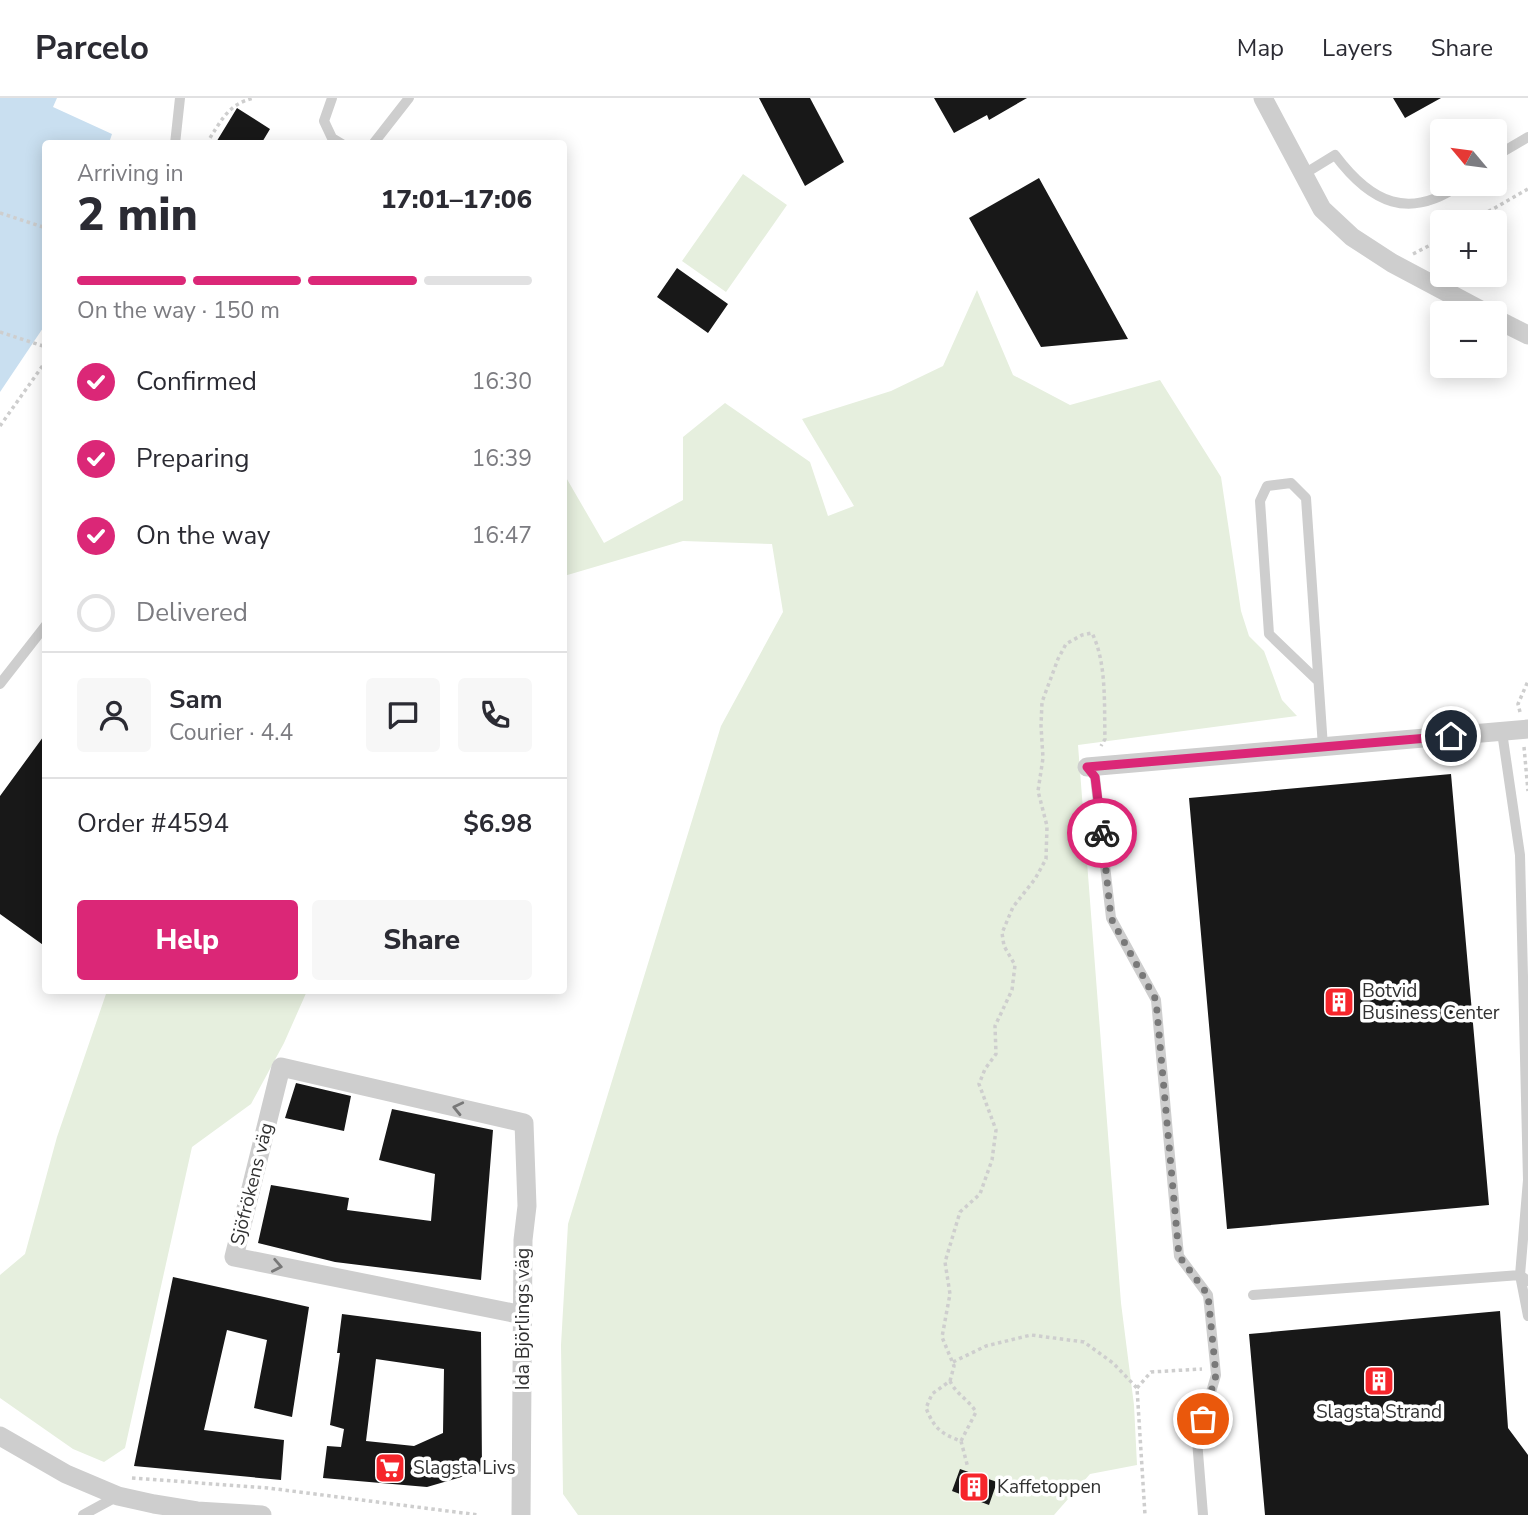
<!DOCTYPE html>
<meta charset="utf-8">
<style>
body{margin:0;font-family:"Nunito Sans",sans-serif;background:#f7f7f7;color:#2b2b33;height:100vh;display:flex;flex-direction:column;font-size:26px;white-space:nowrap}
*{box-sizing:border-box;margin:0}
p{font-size:23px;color:#7c7c81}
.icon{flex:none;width:38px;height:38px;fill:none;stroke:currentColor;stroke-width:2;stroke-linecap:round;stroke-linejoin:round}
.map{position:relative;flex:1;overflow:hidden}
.sheet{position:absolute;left:42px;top:42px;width:525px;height:854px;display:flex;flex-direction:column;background:#fff;border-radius:7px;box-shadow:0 4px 18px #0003}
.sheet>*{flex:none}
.needle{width:46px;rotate:299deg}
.buttons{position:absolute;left:1430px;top:21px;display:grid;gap:14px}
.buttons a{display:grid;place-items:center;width:77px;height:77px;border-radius:7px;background:#fff;box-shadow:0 4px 18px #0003;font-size:35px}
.pin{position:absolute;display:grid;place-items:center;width:60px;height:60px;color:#fff;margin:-30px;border:4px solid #fff;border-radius:50%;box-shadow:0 2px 7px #0007}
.courier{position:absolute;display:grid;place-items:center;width:70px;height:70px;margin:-35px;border:5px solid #db2777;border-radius:50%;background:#fff;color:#222;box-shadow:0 2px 9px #0007}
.overview em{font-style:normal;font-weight:800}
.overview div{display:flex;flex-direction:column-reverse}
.overview{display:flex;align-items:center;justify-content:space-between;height:119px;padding:0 35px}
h1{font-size:46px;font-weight:800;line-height:52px}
.bar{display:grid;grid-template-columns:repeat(4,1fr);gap:10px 7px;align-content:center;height:84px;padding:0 35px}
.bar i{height:9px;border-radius:5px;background:#e1e1e2}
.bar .selected{background:#db2777}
.bar p{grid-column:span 4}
.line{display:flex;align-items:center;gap:18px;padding:0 35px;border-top:2px solid #e1e1e2}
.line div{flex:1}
.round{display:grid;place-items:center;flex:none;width:74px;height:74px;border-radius:7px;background:#f7f7f7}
ol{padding:0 35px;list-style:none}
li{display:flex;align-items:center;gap:21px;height:77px}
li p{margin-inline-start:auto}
li .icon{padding:7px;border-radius:50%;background:#db2777;color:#fff;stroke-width:4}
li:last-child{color:#7c7c81}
li i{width:38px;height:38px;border:4px solid #e1e1e2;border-radius:50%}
.action{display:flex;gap:14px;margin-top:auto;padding:14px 35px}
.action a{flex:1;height:80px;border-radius:7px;background:#db2777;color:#fff;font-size:28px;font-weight:800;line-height:80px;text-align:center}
.action a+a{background:#f7f7f7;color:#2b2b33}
header{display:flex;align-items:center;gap:42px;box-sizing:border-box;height:98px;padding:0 35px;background:#fff;border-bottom:2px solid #e1e1e2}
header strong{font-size:33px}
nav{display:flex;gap:38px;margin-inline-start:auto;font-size:24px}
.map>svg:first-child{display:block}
.green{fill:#e6efde}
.water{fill:#c9dff0}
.building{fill:#181818;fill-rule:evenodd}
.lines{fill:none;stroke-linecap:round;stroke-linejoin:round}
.path{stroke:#cecece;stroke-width:3.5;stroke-dasharray:3.5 3.5;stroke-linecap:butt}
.service{stroke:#cecece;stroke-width:10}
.minor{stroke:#cecece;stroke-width:19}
.oneway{stroke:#787878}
.done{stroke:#797979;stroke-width:7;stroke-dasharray:0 12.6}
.route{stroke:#db2777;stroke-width:9}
.labels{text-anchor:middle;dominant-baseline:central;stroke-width:7;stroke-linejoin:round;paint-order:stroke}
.poi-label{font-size:19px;fill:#313131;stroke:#fff;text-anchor:start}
.street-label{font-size:19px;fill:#313131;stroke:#fff}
</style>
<header>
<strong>Parcelo</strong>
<nav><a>Map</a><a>Layers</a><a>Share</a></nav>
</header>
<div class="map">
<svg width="1528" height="1417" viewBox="0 0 1528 1417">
<rect width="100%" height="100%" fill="#fff"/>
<path class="green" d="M 743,76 L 787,107 L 726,194 L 682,163 Z
M 977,192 L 1013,277 L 1070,307 L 1160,282 L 1221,379 L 1241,513 L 1249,538 L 1264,553 L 1282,602 L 1297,618 L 1078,647 L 1121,1205 L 1134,1307 L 1137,1367 L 1090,1376 L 1054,1417 L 578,1417 L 563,1396 L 561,1247 L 568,1126 L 721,628 L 783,514 L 772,446 L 683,443 L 564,478 L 564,423 L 565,422 L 564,418 L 564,376 L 604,445 L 683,402 L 683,339 L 725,305 L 810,364 L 828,418 L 854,408 L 802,321 L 891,293 L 943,268 Z
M 107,893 L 307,893 L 284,945 L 251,1006 L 192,1049 L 125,1350 L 104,1364 L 73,1351 L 0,1300 L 0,1177 L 25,1156 L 57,1039 Z"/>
<path class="water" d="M 0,0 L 57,0 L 53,9 L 112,36 L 109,45 L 46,46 L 45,227 L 0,294 Z"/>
<path class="building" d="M 759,0 L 810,0 L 844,64 L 805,88 Z
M 934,0 L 1027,0 L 989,22 L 987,17 L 954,35 Z
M 1393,0 L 1441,0 L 1405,20 Z
M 237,10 L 270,31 L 261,46 L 215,46 Z
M 1039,80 L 1128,241 L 1041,249 L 969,120 Z
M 677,170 L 728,206 L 708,235 L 657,199 Z
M 46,635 L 46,849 L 0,816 L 0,698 Z
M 1451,676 L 1489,1107 L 1227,1131 L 1189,700 Z
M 296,985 L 351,998 L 344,1033 L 285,1020 Z
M 392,1011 L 493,1032 L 481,1182 L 335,1164 L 258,1145 L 271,1087 L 349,1100 L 347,1112 L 431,1123 L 435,1076 L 379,1062 Z
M 173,1179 L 309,1209 L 292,1319 L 254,1310 L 267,1242 L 227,1232 L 204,1332 L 284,1342 L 281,1382 L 134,1368 Z
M 1500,1213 L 1508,1330 L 1528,1357 L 1528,1417 L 1265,1417 L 1249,1236 Z
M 342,1216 L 481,1234 L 482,1373 L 427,1389 L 323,1380 L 327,1348 L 341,1349 L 344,1331 L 330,1327 L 340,1255 L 337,1255 ZM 376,1261 L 444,1271 L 443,1335 L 414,1348 L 366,1343 Z
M 960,1371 L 997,1384 L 989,1407 L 952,1393 Z"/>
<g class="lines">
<path class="path" d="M 206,46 C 221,24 227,6 254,0
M 0,115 L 46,130
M 1470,124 L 1528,91
M 1413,156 L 1442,141
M 0,234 L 46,249
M 0,328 L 46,263
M 1520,614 L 1518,606 L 1528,583
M 1524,649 L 1528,693
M 953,1264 L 986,1248 L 1031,1237 L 1084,1244 L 1113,1265 L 1137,1290 L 1145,1417
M 950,1283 L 954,1268 L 942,1239 L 950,1196 L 945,1164 L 960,1114 L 980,1096 L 992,1062 L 996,1032 L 979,986 L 985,971 L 996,956 L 995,928 L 1012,892 L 1015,867 L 1004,848 L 1002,835 L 1013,809 L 1035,781 L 1046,761 L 1047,728 L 1038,693 L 1043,660 L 1041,628 L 1042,604 L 1058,561 L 1066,546 L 1082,537 L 1092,535 C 1107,565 1104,608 1105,641 L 1101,648
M 1137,1290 L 1151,1274 L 1202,1271
M 961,1343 L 976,1314 C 969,1302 956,1296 950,1283 L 932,1296 L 926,1310 C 934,1330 941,1336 961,1343 L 968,1370
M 132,1380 L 268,1390 L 479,1417"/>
<path class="service" d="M 332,0 L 324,23 L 332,40 L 342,46
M 175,46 L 180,0
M 373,46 L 409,0
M 1494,59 L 1528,39
M 1304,76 L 1335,57 C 1371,105 1409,123 1461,86
M 1318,583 L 1269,536 L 1260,403 L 1267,388 L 1291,385 L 1306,400 L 1323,649
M 0,586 L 46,527
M 1502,634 L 1520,757 L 1528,1082 L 1520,1177 L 1528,1183
M 1088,669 L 1095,679 L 1111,820 L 1156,902 L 1179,1158 L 1208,1197 L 1216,1277 L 1197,1342 L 1203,1417
M 1253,1197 L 1520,1177 L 1528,1218
M 83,1417 L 116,1399"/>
<path class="minor" d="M 1263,0 L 1322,111 L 1352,139 L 1392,165 L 1486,215
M 1494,220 L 1528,237
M 1087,669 L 1528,631
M 0,1338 L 66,1376 L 118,1398 L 154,1406 L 197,1413 L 262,1417
M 521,1417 L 523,1142 L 527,1108 L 524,1025 L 281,969 L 234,1159 L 523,1217"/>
</g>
<defs><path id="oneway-chevron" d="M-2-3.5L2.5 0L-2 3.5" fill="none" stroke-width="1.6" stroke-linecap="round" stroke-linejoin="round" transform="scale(1.75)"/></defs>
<g class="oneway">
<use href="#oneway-chevron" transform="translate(458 1010) rotate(-167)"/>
<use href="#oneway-chevron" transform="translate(277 1168) rotate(11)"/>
</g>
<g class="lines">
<path class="done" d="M 1102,735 L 1111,820 L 1156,902 L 1179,1158 L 1208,1197 L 1216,1277 L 1203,1321"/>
<path class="route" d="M 1102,735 L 1095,679 L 1087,669 L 1451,638"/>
</g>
<defs>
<g id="building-square" transform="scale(1.575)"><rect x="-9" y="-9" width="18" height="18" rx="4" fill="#f6252b" stroke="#fff"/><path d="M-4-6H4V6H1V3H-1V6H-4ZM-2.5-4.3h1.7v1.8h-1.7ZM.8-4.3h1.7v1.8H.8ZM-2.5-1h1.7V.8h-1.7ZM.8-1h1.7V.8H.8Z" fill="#fff"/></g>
<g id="supermarket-square" transform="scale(1.575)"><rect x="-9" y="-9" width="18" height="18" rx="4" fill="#f6252b" stroke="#fff"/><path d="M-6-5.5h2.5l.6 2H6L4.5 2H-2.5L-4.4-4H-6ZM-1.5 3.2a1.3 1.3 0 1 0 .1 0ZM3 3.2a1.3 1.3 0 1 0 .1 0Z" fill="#fff"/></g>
</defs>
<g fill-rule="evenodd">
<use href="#building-square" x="1339" y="904"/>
<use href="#building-square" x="1379" y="1283"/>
<use href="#supermarket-square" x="390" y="1370"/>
<use href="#building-square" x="974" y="1389"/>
</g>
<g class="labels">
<g class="poi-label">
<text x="1362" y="893">Botvid<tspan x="1362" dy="22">Business Center</tspan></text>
<text x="1379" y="1314" text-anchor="middle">Slagsta Strand</text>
<text x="413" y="1370">Slagsta Livs</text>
<text x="997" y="1389">Kaffetoppen</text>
</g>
<g class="street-label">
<text transform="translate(252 1086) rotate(-76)">Sjöfrökens väg</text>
<text transform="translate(523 1221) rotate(-90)">Ida Björlings väg</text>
</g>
</g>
</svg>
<div class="buttons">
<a><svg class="needle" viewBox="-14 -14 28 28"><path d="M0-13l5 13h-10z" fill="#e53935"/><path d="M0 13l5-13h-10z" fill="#7c7c81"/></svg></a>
<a>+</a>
<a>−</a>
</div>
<div class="pin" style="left:1203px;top:1321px;background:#ea580c"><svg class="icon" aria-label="bag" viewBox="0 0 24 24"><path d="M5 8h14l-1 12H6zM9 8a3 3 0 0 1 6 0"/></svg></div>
<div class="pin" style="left:1451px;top:638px;background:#1f2937"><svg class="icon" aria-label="home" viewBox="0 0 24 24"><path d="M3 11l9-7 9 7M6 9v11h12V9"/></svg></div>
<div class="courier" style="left:1102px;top:735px"><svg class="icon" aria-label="bike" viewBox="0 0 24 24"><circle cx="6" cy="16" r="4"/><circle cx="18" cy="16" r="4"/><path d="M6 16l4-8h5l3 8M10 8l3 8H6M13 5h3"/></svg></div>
<section class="sheet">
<div class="overview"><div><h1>2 min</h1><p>Arriving in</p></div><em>17:01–17:06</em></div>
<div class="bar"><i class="selected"></i><i class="selected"></i><i class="selected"></i><i></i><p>On the way · 150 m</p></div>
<ol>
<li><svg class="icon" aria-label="check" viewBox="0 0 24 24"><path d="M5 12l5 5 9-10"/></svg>Confirmed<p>16:30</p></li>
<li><svg class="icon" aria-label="check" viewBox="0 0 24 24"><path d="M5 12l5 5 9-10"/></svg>Preparing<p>16:39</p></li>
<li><svg class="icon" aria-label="check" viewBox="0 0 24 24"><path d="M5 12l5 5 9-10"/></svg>On the way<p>16:47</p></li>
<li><i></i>Delivered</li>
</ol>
<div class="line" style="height:126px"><a class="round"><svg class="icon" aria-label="person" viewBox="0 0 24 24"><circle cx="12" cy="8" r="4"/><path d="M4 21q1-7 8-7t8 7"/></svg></a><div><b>Sam</b><p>Courier · 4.4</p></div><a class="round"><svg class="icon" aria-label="chat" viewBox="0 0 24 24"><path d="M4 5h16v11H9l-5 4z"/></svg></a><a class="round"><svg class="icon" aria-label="phone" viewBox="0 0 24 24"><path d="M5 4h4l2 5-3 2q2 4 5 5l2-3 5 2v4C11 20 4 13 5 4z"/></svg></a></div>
<div class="line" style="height:91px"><div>Order #4594</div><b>$6.98</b></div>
<div class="action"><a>Help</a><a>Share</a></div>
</section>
</div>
